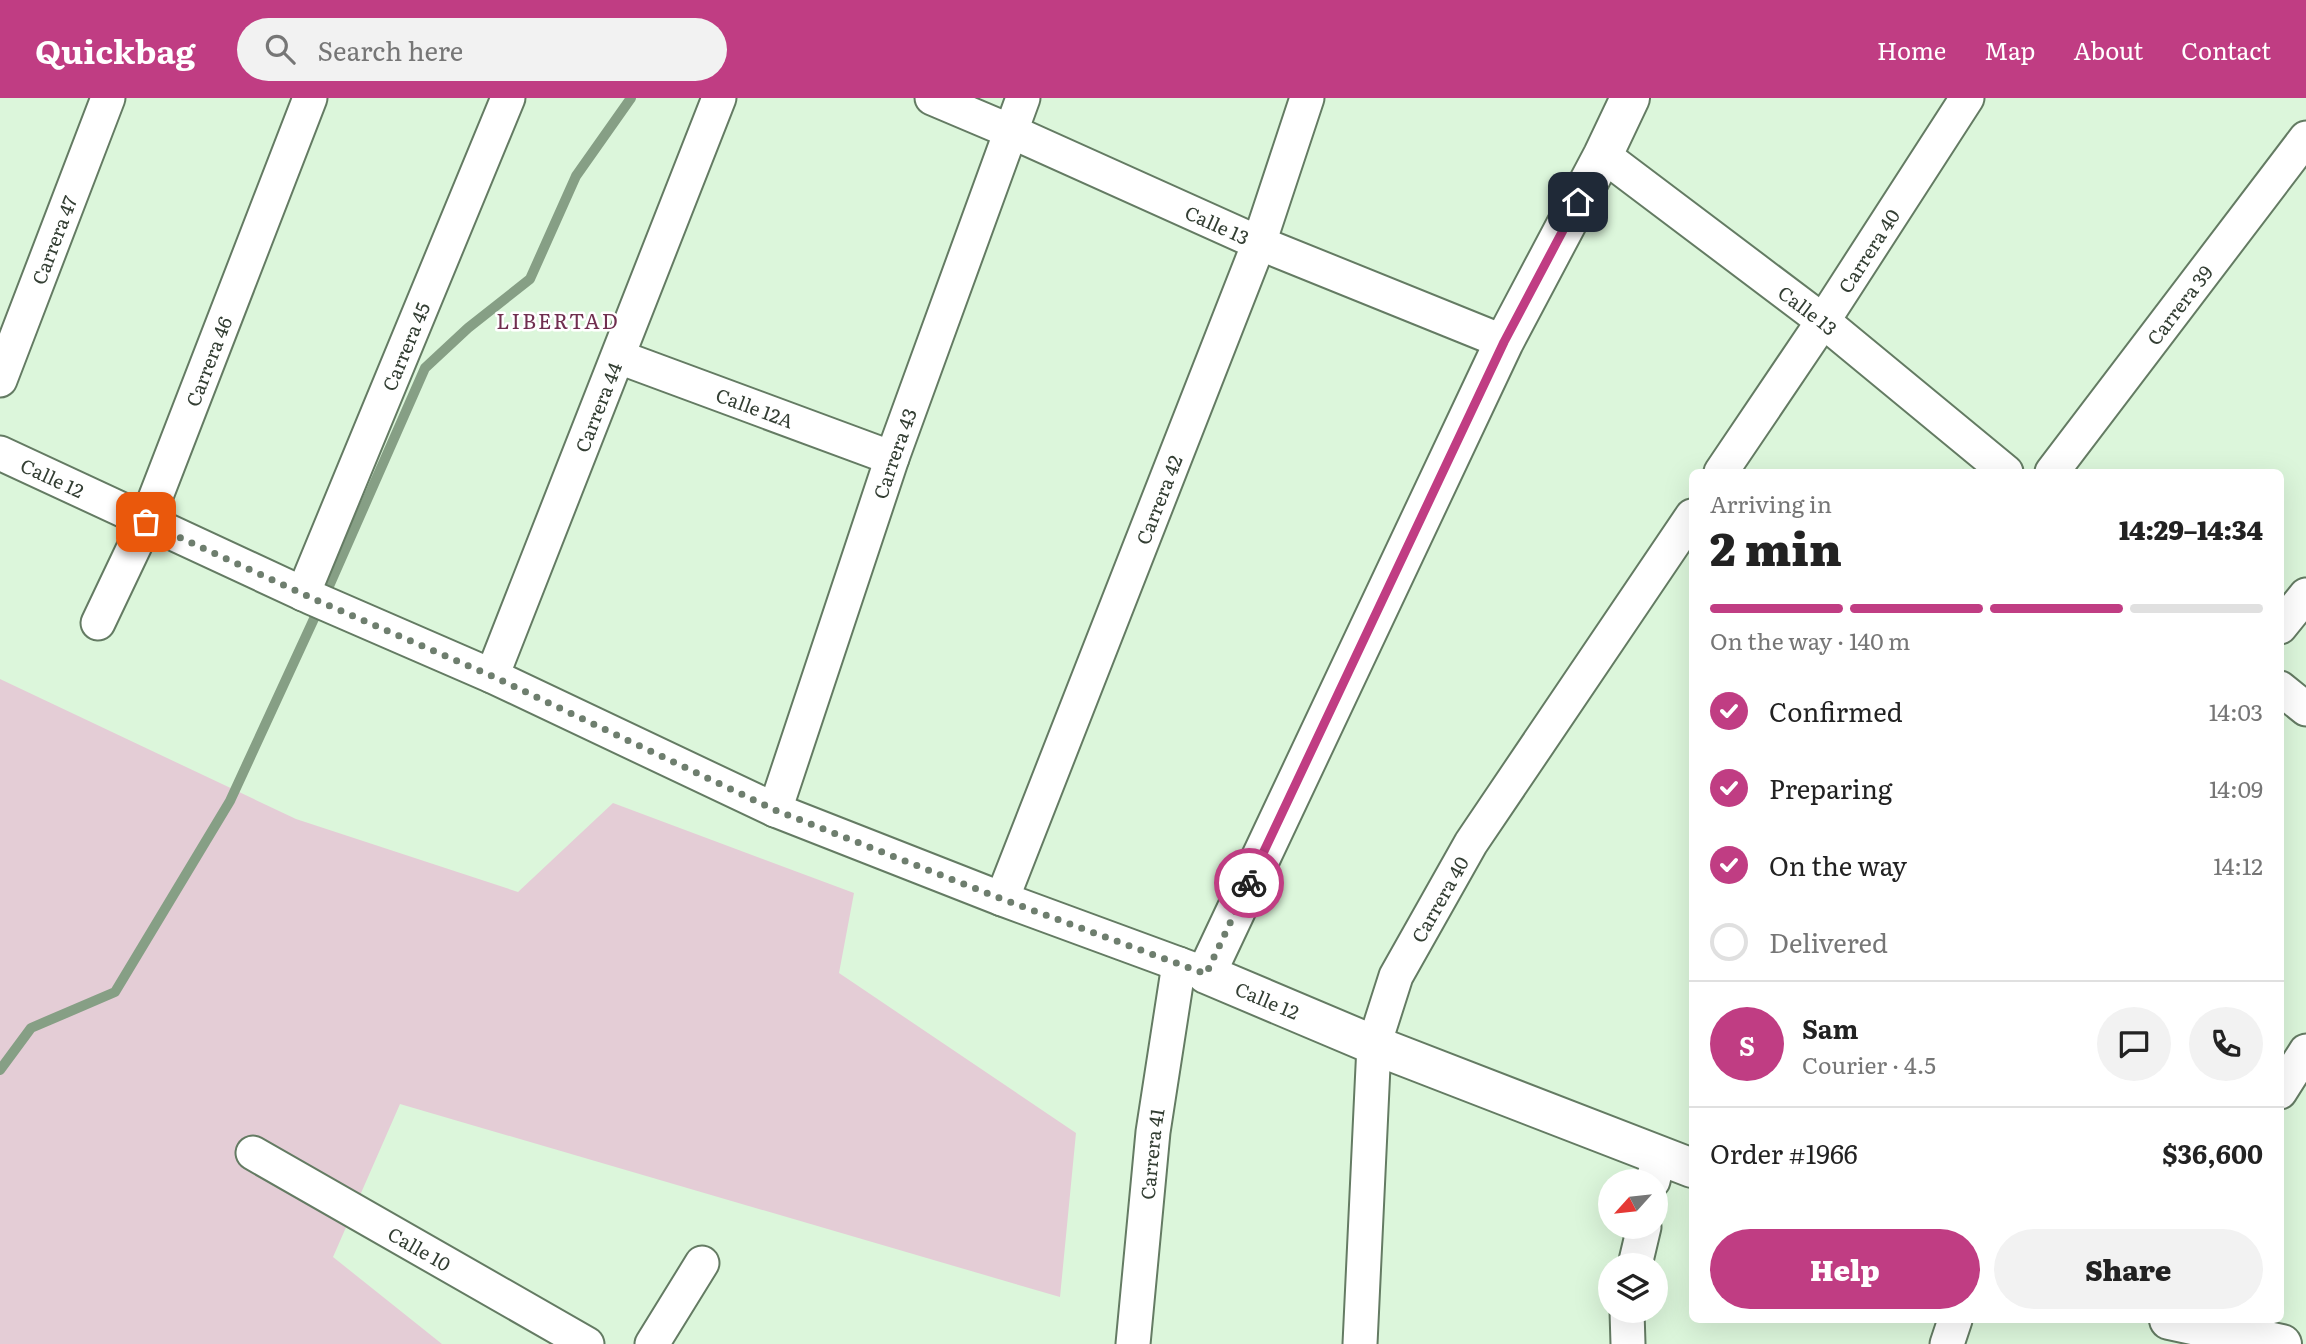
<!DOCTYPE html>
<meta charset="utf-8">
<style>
body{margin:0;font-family:Literata,serif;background:#f2f2f2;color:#222;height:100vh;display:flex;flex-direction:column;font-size:26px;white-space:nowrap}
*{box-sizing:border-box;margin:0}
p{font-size:23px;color:#767676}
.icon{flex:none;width:38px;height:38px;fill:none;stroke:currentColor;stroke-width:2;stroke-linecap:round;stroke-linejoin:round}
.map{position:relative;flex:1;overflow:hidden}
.panel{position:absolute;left:1689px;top:371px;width:595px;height:854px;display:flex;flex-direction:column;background:#fff;border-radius:10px;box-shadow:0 7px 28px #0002}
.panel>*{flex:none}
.needle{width:46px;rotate:243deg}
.tools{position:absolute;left:1598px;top:1071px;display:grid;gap:14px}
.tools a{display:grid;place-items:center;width:70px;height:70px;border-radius:50%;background:#fff;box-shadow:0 7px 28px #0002;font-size:35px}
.pin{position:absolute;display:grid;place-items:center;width:60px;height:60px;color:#fff;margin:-30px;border-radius:14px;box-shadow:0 4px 10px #0006}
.courier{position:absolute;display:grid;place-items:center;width:70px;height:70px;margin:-35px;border:5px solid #c03d83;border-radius:50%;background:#fff;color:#222;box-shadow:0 2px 9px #0007}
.overview em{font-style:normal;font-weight:800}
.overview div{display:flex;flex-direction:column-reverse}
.overview{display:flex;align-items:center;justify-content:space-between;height:119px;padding:0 21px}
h1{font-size:46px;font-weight:800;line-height:52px}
.bar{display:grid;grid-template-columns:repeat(4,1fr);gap:10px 7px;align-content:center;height:84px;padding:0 21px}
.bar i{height:9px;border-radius:5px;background:#e0e0e0}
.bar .selected{background:#c03d83}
.bar p{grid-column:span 4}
.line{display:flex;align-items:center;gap:18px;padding:0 21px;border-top:2px solid #e0e0e0}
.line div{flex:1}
.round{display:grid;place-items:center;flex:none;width:74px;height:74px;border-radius:37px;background:#f2f2f2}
ol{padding:0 21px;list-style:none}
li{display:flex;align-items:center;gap:21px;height:77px}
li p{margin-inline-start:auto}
li .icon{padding:7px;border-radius:50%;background:#c03d83;color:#fff;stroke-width:4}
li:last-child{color:#767676}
li i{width:38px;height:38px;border:4px solid #e0e0e0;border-radius:50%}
.cta{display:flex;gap:14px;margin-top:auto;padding:14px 21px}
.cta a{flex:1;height:80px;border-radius:42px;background:#c03d83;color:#fff;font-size:28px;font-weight:800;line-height:80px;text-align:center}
.cta a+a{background:#f2f2f2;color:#222}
header{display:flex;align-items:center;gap:42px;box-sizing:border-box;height:98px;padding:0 35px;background:#c03d83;color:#fff}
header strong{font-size:33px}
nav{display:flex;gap:38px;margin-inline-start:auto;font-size:24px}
.search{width:490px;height:63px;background:#f2f2f2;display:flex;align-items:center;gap:18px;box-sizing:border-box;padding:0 24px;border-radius:38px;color:#767676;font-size:26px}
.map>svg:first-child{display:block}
.green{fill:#e4cdd6}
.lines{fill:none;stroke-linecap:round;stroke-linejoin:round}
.stream{stroke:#869f85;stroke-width:10}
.street-casing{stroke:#647b63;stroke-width:37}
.secondary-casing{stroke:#647b63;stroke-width:42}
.street{stroke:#fff;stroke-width:33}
.secondary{stroke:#fff;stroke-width:38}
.done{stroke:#6e7e6e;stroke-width:7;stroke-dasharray:0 12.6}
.route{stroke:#c03d83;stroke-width:9}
.labels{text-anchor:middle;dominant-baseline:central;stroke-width:5;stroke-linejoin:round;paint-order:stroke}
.street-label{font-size:19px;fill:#333e33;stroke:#fff}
.neighbourhood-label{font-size:21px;letter-spacing:2px;fill:#702f4f;stroke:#fff}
</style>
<header>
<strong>Quickbag</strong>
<div class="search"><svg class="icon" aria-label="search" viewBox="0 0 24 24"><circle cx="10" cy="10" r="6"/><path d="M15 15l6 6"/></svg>Search here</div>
<nav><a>Home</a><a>Map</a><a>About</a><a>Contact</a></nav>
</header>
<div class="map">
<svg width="2306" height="1246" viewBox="0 0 2306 1246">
<rect width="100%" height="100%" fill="#dcf6db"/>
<path class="green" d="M 0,581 L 296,721 L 518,794 L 613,705 L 854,795 L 839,875 L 1076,1035 L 1060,1199 L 400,1006 L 333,1159 L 442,1246 L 0,1246 Z"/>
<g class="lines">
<path class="stream" d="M 0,972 L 31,930 L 115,894 L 230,703 L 330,486 L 425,270 L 468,230 L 530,181 L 576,78 L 631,0"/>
<g class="street-casing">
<g id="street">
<path id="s1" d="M 932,0 L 1010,33 L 1259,145 L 1504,244"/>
<path id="s2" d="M 1603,57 L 1823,223 L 2006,374"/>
<path id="s3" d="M 619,259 L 892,360"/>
<path id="s4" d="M 0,282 L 108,0"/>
<path id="s5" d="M 0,355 L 310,499 L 492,578 L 775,712 L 1002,801 L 1206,876"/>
<path id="s6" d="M 1721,374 L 1823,223 L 1967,0"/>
<path id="s7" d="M 2052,374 L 2306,40"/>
<path id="s8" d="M 303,496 L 508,0"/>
<path id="s9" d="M 98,525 L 146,424 L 310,0"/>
<path d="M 2280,529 L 2306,497"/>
<path id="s10" d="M 492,578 L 719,0"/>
<path d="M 2280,590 L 2306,611"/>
<path id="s11" d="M 775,712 L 892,360 L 1023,0"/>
<path id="s12" d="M 1002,801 L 1259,145 L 1307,0"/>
<path d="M 2280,994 L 2306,953"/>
<path id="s13" d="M 253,1055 L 587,1246"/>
<path d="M 1653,1083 L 1659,1058"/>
<path d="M 1635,1167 L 1644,1129"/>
<path d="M 1627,1213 L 1628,1246"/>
<path d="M 652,1246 L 702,1165"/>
<path id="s14" d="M 1133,1246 L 1153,1034 L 1179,866"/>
<path id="s15" d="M 1360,1246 L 1374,947 L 1396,878 L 1471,745 L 1692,418"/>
<path d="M 1947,1246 L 1955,1222"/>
</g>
</g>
<g class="secondary-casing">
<g id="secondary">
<path id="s16" d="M 1630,0 L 1603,57 L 1504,244 L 1206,876 L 1374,947 L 1692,1070"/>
<path d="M 2169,1222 L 2282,1246"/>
</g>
</g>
<use href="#street" class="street"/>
<use href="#secondary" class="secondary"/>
</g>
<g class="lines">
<path class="done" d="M 146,424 L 323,505 L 492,578 L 775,712 L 1002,801 L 1206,876 L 1249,785"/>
<path class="route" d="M 1249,785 L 1504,244 L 1578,104"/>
</g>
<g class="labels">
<g class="street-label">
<text stroke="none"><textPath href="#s1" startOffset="312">Calle 13</textPath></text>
<text stroke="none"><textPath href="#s4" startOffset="150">Carrera 47</textPath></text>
<text stroke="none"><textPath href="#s6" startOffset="266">Carrera 40</textPath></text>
<text stroke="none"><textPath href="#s7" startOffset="210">Carrera 39</textPath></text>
<text stroke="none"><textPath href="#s2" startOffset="257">Calle 13</textPath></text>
<text stroke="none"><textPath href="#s8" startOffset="268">Carrera 45</textPath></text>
<text stroke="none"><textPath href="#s9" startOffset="284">Carrera 46</textPath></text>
<text stroke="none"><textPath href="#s10" startOffset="289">Carrera 44</textPath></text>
<text stroke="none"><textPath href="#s3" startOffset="145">Calle 12A</textPath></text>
<text stroke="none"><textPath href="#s11" startOffset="376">Carrera 43</textPath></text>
<text stroke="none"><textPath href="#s5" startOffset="58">Calle 12</textPath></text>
<text stroke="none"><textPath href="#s12" startOffset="429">Carrera 42</textPath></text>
<text stroke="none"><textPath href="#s15" startOffset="460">Carrera 40</textPath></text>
<text stroke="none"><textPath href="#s16" startOffset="1040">Calle 12</textPath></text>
<text stroke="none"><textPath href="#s14" startOffset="191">Carrera 41</textPath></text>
<text stroke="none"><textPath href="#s13" startOffset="192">Calle 10</textPath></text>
</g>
<g class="neighbourhood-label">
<text x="558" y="221">LIBERTAD</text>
</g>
</g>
</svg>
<div class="tools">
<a><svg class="needle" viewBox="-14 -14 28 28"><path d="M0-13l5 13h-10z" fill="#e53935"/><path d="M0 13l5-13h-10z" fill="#767676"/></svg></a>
<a><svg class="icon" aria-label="layers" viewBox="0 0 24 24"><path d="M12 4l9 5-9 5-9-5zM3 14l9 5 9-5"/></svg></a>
</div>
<div class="pin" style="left:146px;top:424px;background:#ea580c"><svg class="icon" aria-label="bag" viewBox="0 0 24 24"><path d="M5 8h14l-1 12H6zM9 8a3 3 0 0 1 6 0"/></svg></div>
<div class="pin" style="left:1578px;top:104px;background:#1f2937"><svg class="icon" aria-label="home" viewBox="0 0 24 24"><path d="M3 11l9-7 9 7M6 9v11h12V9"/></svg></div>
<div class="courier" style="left:1249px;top:785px"><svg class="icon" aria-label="bike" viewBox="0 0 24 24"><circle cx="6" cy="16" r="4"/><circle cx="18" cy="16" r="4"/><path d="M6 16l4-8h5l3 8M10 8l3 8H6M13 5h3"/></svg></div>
<section class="panel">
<div class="overview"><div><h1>2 min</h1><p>Arriving in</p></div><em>14:29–14:34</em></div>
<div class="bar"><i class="selected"></i><i class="selected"></i><i class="selected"></i><i></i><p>On the way · 140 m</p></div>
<ol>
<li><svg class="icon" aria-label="check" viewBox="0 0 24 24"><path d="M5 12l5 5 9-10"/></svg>Confirmed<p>14:03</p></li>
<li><svg class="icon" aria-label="check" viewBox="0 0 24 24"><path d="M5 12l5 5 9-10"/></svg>Preparing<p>14:09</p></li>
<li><svg class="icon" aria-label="check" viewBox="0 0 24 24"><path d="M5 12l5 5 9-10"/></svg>On the way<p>14:12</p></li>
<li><i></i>Delivered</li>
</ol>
<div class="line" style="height:126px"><b class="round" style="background:#c03d83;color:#fff">S</b><div><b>Sam</b><p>Courier · 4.5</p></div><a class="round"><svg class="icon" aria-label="chat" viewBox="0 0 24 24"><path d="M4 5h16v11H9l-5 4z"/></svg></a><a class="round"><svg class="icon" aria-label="phone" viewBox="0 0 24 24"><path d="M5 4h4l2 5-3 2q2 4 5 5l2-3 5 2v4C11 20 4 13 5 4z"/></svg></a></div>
<div class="line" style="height:91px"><div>Order #1966</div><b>$36,600</b></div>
<div class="cta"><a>Help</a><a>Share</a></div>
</section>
</div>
